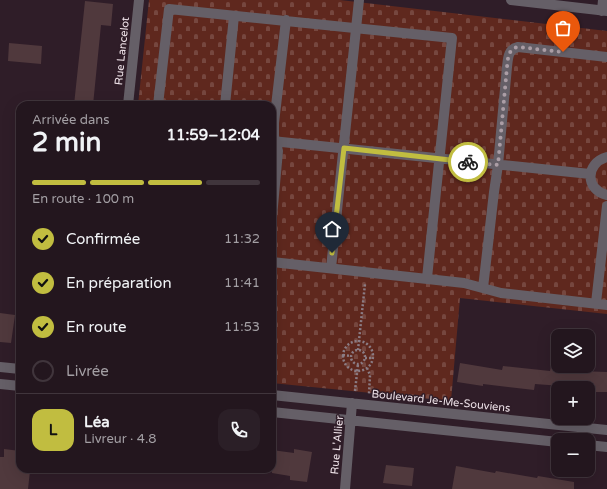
<!DOCTYPE html>
<html lang="fr">
<meta charset="utf-8">
<style>
body{margin:0;font-family:"Varela Round",sans-serif;background:#2b1f27;color:#f1f3f6;height:100vh;display:flex;flex-direction:column;font-size:15px;white-space:nowrap}
*{box-sizing:border-box;margin:0}
p{font-size:13px;color:#a39fa4}
.icon{flex:none;width:22px;height:22px;fill:none;stroke:currentColor;stroke-width:2;stroke-linecap:round;stroke-linejoin:round}
.map{position:relative;flex:1;overflow:hidden}
.sheet{position:absolute;left:16px;top:101px;width:260px;height:372px;display:flex;flex-direction:column;background:#23161e;border-radius:12px;box-shadow:0 4px 16px #0002,0 0 0 1px #40353c}
.sheet>*{flex:none}
.buttons{position:absolute;left:551px;top:329px;display:grid;gap:8px}
.buttons a{display:grid;place-items:center;width:44px;height:44px;border-radius:8px;background:#23161e;box-shadow:0 4px 16px #0002,0 0 0 1px #40353c;font-size:20px}
.pin{position:absolute;display:grid;place-items:center;width:34px;height:34px;color:#fff;margin:-41px -17px;border-radius:50% 50% 50% 0;rotate:-45deg;box-shadow:0 0 4px #0007}
.pin .icon{rotate:45deg}
.courier{position:absolute;display:grid;place-items:center;width:40px;height:40px;margin:-20px;border:3px solid #c1bd40;border-radius:50%;background:#fff;color:#222;box-shadow:0 1px 5px #0007}
.summary em{font-style:normal;font-weight:700}
.summary div{display:flex;flex-direction:column-reverse}
.summary{display:flex;align-items:center;justify-content:space-between;height:68px;padding:0 16px}
h1{font-size:26px;font-weight:700;line-height:30px}
.bar{display:grid;grid-template-columns:repeat(4,1fr);gap:6px 4px;align-content:center;height:48px;padding:0 16px}
.bar i{height:5px;border-radius:3px;background:#40353c}
.bar .on{background:#c1bd40}
.bar p{grid-column:span 4}
.line{display:flex;align-items:center;gap:10px;padding:0 16px;border-top:1px solid #40353c}
.line div{flex:1}
.round{display:grid;place-items:center;flex:none;width:42px;height:42px;border-radius:12px;background:#2b1f27}
ol{padding:0 16px;list-style:none}
li{display:flex;align-items:center;gap:12px;height:44px}
li p{margin-inline-start:auto}
li .icon{padding:4px;border-radius:50%;background:#c1bd40;color:#111;stroke-width:4}
li:last-child{color:#a39fa4}
li i{width:22px;height:22px;border:2px solid #40353c;border-radius:50%}
.map>svg:first-child{display:block}
.cemetery{fill:url(#cemetery-stones)}
.building{fill:#50393d}
.lines{fill:none;stroke-linecap:round;stroke-linejoin:round}
.path{stroke:#8b7c84;stroke-width:2.5;stroke-dasharray:2 2;stroke-linecap:butt}
.minor{stroke:#655f67;stroke-width:10}
.done{stroke:#ab9da5;stroke-width:4;stroke-dasharray:0 7.2}
.route{stroke:#c1bd40;stroke-width:5}
.labels{text-anchor:middle;dominant-baseline:central;stroke-width:3;stroke-linejoin:round;paint-order:stroke}
.street-label{font-size:11px;fill:#eee2e8;stroke:#2f1d28}
</style>
<div class="map">
<svg width="607" height="489" viewBox="0 0 607 489">
<defs>
<pattern id="cemetery-stones" width="16" height="16" patternUnits="userSpaceOnUse"><rect width="16" height="16" fill="#5f281e"/><path d="M2 7V4a2 2 0 0 1 4 0v3zM10 15v-3a2 2 0 0 1 4 0v3z" fill="#76473f"/></pattern>
</defs>
<rect width="100%" height="100%" fill="#2f1d28"/>
<path class="cemetery" d="M 149,0 L 340,0 L 607,31 L 607,314 L 460,298 L 451,401 L 272,383 L 272,105 L 138,105 Z"/>
<path class="building" d="M 85,1 L 113,4 L 111,26 L 101,25 L 93,105 L 74,105 Z
M 9,43 L 42,46 L 41,64 L 8,61 Z
M 0,313 L 15,315 L 11,343 L 0,342 Z
M 460,363 L 502,370 L 503,366 L 550,371 L 551,366 L 578,366 L 577,371 L 607,372 L 607,392 L 588,392 L 588,388 L 535,384 L 534,390 L 483,384 L 483,386 L 457,382 Z
M 4,449 L 20,451 L 20,469 L 30,471 L 28,489 L 0,489 L 0,457 L 4,457 Z
M 294,449 L 312,452 L 307,482 L 290,480 L 290,476 L 272,473 L 272,450 L 294,453 Z
M 386,465 L 414,468 L 412,486 L 383,483 Z
M 456,466 L 495,473 L 496,471 L 537,478 L 538,476 L 574,482 L 574,489 L 452,489 Z"/>
<g class="lines">
<path class="path" d="M343 356a15 15 0 1 1 30 0a15 15 0 1 1-30 0Z
M 358,350 L 365,284
M351 357a7 7 0 1 1 14 0a7 7 0 1 1-14 0Z
M 343,355 L 351,356
M 365,358 L 373,358
M 367,368 L 370,375 L 369,394
M 355,391 L 358,364"/>
<path class="minor" d="M 511,0 L 607,11
M 602,11 L 603,0
M 128,105 L 139,0
M 158,105 L 169,9 L 452,38 L 427,278
M 225,105 L 234,16
M 272,141 L 590,174
M 607,157 C 585,163 585,190 607,195
M 272,217 L 278,151 L 274,136 L 274,123 L 286,20
M 272,262 L 464,283 L 501,293 L 607,305
M 331,268 L 359,0
M 483,288 L 494,192 L 498,165 L 507,67 C 508,58 508,49 518,47 L 607,57
M 596,303 L 607,206
M 0,367 L 20,369
M 0,384 L 20,386
M 272,395 L 607,430
M 272,412 L 558,442
M 588,445 L 607,447
M 345,489 L 352,403"/>
</g>
<g class="lines">
<path class="done" d="M 468,162 L 498,165 L 507,67 C 508,58 508,49 518,47 L 563,52"/>
<path class="route" d="M 332,253 L 344,148 L 468,162"/>
</g>
<g class="labels">
<g class="street-label">
<text transform="translate(122 51) rotate(-84)">Rue Lancelot</text>
<text transform="translate(441 401) rotate(6)">Boulevard Je-Me-Souviens</text>
<text transform="translate(337 445) rotate(-85)">Rue L'Allier</text>
</g>
</g>
</svg>
<div class="buttons">
<a><svg class="icon" aria-label="layers" viewBox="0 0 24 24"><path d="M12 4l9 5-9 5-9-5zM3 14l9 5 9-5"/></svg></a>
<a>+</a>
<a>−</a>
</div>
<div class="pin" style="left:563px;top:52px;background:#ea580c"><svg class="icon" aria-label="bag" viewBox="0 0 24 24"><path d="M5 8h14l-1 12H6zM9 8a3 3 0 0 1 6 0"/></svg></div>
<div class="pin" style="left:332px;top:253px;background:#1f2937"><svg class="icon" aria-label="home" viewBox="0 0 24 24"><path d="M3 11l9-7 9 7M6 9v11h12V9"/></svg></div>
<div class="courier" style="left:468px;top:162px"><svg class="icon" aria-label="bike" viewBox="0 0 24 24"><circle cx="6" cy="16" r="4"/><circle cx="18" cy="16" r="4"/><path d="M6 16l4-8h5l3 8M10 8l3 8H6M13 5h3"/></svg></div>
<section class="sheet">
<div class="summary"><div><h1>2 min</h1><p>Arrivée dans</p></div><em>11:59–12:04</em></div>
<div class="bar"><i class="on"></i><i class="on"></i><i class="on"></i><i></i><p>En route · 100 m</p></div>
<ol>
<li><svg class="icon" aria-label="check" viewBox="0 0 24 24"><path d="M5 12l5 5 9-10"/></svg>Confirmée<p>11:32</p></li>
<li><svg class="icon" aria-label="check" viewBox="0 0 24 24"><path d="M5 12l5 5 9-10"/></svg>En préparation<p>11:41</p></li>
<li><svg class="icon" aria-label="check" viewBox="0 0 24 24"><path d="M5 12l5 5 9-10"/></svg>En route<p>11:53</p></li>
<li><i></i>Livrée</li>
</ol>
<div class="line" style="height:72px"><b class="round" style="background:#c1bd40;color:#111">L</b><div><b>Léa</b><p>Livreur · 4.8</p></div><a class="round"><svg class="icon" aria-label="phone" viewBox="0 0 24 24"><path d="M5 4h4l2 5-3 2q2 4 5 5l2-3 5 2v4C11 20 4 13 5 4z"/></svg></a></div>
</section>
</div>
